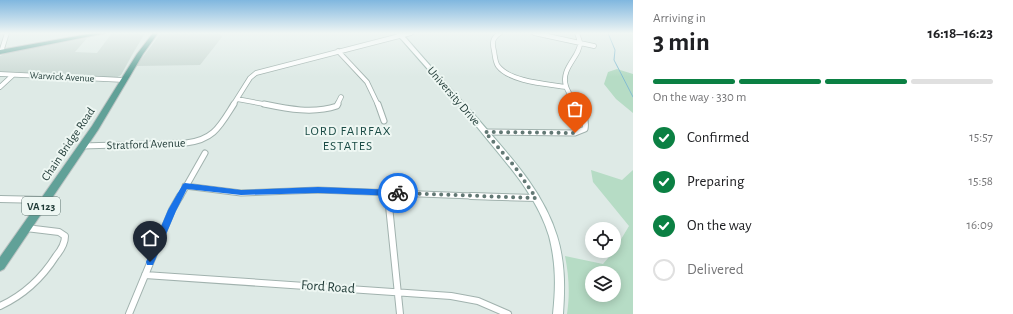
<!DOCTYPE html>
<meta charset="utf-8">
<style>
body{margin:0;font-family:"Alegreya Sans",sans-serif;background:#f2f2f2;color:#202124;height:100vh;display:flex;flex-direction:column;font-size:15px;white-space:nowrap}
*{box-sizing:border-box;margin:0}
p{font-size:13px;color:#757577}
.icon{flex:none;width:22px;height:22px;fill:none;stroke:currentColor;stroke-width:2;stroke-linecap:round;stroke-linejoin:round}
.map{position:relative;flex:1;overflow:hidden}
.details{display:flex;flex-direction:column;background:#fff;width:380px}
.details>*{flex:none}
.fabs{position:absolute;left:585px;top:222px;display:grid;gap:8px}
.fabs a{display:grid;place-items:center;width:36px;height:36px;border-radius:50%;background:#fff;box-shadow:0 2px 10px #0003;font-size:20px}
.pin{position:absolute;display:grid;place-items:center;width:34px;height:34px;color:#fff;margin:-41px -17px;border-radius:50% 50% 50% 0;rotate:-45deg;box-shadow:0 0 4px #0007}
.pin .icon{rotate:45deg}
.courier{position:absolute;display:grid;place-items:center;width:40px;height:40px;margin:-20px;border:3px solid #1a73e8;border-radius:50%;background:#fff;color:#222;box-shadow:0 1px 5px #0007}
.overview em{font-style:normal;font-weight:600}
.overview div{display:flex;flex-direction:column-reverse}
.overview{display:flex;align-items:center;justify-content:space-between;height:68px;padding:0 20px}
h1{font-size:26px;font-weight:600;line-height:30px}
.bar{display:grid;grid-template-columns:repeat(4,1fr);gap:6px 4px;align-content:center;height:48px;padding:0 20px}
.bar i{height:5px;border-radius:3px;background:#e0e0e0}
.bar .active{background:#0b8043}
.bar p{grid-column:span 4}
ol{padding:0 20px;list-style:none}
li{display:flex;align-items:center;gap:12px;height:44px}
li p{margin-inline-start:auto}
li .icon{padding:4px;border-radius:50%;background:#0b8043;color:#fff;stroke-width:4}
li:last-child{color:#757577}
li i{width:22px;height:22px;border:2px solid #e0e0e0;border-radius:50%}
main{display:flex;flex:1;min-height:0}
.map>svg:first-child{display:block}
.built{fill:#ccdad5}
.green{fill:#b6dcc5;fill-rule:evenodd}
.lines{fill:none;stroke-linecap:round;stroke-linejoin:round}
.stream{stroke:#84bcd1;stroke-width:1}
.street-far2-casing{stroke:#a1b2ae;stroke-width:5.5}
.street-far1-casing{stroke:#a1b2ae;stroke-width:7}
.street-casing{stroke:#a1b2ae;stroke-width:8}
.secondary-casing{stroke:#9db6b0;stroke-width:2}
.primary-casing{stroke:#bcc4c3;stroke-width:2}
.street-far2{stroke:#fff;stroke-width:4}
.street-far1{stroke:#fff;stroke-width:5}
.street{stroke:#fff;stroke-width:6}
.secondary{fill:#fff;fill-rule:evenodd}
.primary{fill:#61a198;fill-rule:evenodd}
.route{fill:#1a73e8}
.done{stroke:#627874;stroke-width:4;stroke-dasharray:0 7.2}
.labels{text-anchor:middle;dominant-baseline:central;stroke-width:4;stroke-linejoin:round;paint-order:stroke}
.far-street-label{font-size:10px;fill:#1f3a36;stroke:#eef7f3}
.shield{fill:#eef7f3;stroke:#5d736f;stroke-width:1}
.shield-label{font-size:11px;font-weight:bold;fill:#1f3a36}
.street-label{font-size:12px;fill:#1f3a36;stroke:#eef7f3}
.neighbourhood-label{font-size:13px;letter-spacing:1px;fill:#1b4c46;stroke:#eef7f3}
.near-street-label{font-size:14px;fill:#1f3a36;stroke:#eef7f3}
</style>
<main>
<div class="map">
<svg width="633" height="314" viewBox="0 0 633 314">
<rect width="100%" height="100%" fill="#deeae6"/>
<path class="built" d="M 112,33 L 145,33 L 132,55 L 121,75 L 116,78 L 0,72 L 0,56 L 6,53 L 87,38 L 75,52 L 97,53 Z
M 161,33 L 221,33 L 222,37 L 200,65 L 136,66 Z"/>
<path class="green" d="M 617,69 L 633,74 L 633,113 L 616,99 L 604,84 L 608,72 Z
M 591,170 L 622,180 L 633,170 L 633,314 L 567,314 C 570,294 569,276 565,256 L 603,264 L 614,251 L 629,226 L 593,182 ZM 592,273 L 614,273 L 614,295 L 592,295 Z"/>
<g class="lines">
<path class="stream" d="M 608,33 L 615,50 L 614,60 L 633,97"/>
<g class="street-far2-casing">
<path id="street-far2" d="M 500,33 C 492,38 492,43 494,51 C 495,56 495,62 498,66 C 510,82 548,84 566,87
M 534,33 L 594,46
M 577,33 C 578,36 579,39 580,42 C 581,56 560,68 566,86 C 568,93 573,99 577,105
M 2,49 L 7,33
M 338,51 L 367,82 L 378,105
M 0,74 L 124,80
M 0,87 L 13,75
M 237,99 L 269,105
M 233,105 L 250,78 L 256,73 L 411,33
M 337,105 L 341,97"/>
</g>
<g class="street-far1-casing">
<path id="street-far1" d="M 264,104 C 288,109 313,114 337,106 L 338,104
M 378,104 L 384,121
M 485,132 L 575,133 L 585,129 C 587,119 582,112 577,104
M 82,146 L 186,143 C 214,140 220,126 234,104
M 185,186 L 241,193 L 318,190 L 498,197
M 388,193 L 388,197
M 180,197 L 205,153"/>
</g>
<g class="street-casing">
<path id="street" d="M 388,196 L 400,314
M 471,196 L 536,198
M 0,199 L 45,200
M 145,275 L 451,296 L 478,301 L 508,314
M 0,306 C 24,295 42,278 56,256 C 61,250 65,244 65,236 L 59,232 L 26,228
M 129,314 L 172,210 L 180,196"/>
</g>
<g class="secondary-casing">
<path id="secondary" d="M 395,33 L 400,33 L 406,38 C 429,65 453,91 477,118 C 507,153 543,190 557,236 C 565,262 565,286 563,314 L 553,314 C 556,286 556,263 549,236 C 538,199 511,168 487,139 C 460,105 431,73 402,40 Z"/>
</g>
<g class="primary-casing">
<path id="primary" d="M 94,33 L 106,33 L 0,54 L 0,50 Z
M 153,33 L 158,33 L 143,54 L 98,130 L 4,269 L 0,271 L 0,257 L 92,126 L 137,54 Z"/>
</g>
<use href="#street-far2" class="street-far2"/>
<use href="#street-far1" class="street-far1"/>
<use href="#street" class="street"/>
<use href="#secondary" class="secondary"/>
<use href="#primary" class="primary"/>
</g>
<linearGradient id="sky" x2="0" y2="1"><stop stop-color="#80b7df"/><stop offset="0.43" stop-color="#f0f6f4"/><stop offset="1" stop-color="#f0f6f4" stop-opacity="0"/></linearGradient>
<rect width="633" height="77" fill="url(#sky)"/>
<path class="route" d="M 185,183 L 241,190 L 318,187 L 398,190 L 401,193 L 398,196 L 318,193 L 241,195 L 187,189 L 176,211 L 153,265 L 147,265 L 146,262 L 168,210 L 183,184 Z"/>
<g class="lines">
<path class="done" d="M 398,193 L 536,198 L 515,167 L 485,132 L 575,133"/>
</g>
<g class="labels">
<g class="far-street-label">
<text transform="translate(62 77) rotate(3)">Warwick Avenue</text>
</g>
<rect class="shield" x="22" y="197" width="38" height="18" rx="3"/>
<g class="shield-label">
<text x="41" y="206">VA 123</text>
</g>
<g class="street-label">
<text transform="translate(454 96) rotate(49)">University Drive</text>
<text transform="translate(68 144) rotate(-56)">Chain Bridge Road</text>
<text transform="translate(146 144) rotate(-2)">Stratford Avenue</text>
</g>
<g class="neighbourhood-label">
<text x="348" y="131">LORD FAIRFAX<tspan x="348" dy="15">ESTATES</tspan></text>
</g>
<g class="near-street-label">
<text transform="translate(328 287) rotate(4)">Ford Road</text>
</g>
</g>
</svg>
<div class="fabs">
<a><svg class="icon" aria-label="locate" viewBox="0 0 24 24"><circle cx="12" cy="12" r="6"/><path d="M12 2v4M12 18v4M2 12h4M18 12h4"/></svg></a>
<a><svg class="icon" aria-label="layers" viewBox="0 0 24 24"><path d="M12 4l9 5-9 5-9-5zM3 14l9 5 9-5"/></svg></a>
</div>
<div class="pin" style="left:575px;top:133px;background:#ea580c"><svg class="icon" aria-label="bag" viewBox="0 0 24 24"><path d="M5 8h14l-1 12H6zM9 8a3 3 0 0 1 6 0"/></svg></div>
<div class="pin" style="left:150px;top:262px;background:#1f2937"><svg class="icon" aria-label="home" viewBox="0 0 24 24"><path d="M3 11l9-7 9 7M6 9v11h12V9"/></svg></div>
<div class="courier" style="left:398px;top:193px"><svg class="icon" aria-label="bike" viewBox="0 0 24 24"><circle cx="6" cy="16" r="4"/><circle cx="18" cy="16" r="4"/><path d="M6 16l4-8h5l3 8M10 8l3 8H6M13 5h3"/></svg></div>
</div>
<section class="details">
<div class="overview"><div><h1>3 min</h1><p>Arriving in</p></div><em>16:18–16:23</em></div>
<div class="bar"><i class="active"></i><i class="active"></i><i class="active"></i><i></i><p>On the way · 330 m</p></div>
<ol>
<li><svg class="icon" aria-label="check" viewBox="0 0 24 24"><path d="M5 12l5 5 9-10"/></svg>Confirmed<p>15:57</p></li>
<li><svg class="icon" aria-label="check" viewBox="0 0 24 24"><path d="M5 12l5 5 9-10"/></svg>Preparing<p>15:58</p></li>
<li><svg class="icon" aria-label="check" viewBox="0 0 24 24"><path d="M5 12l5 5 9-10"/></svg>On the way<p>16:09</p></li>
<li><i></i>Delivered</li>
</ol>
</section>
</main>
